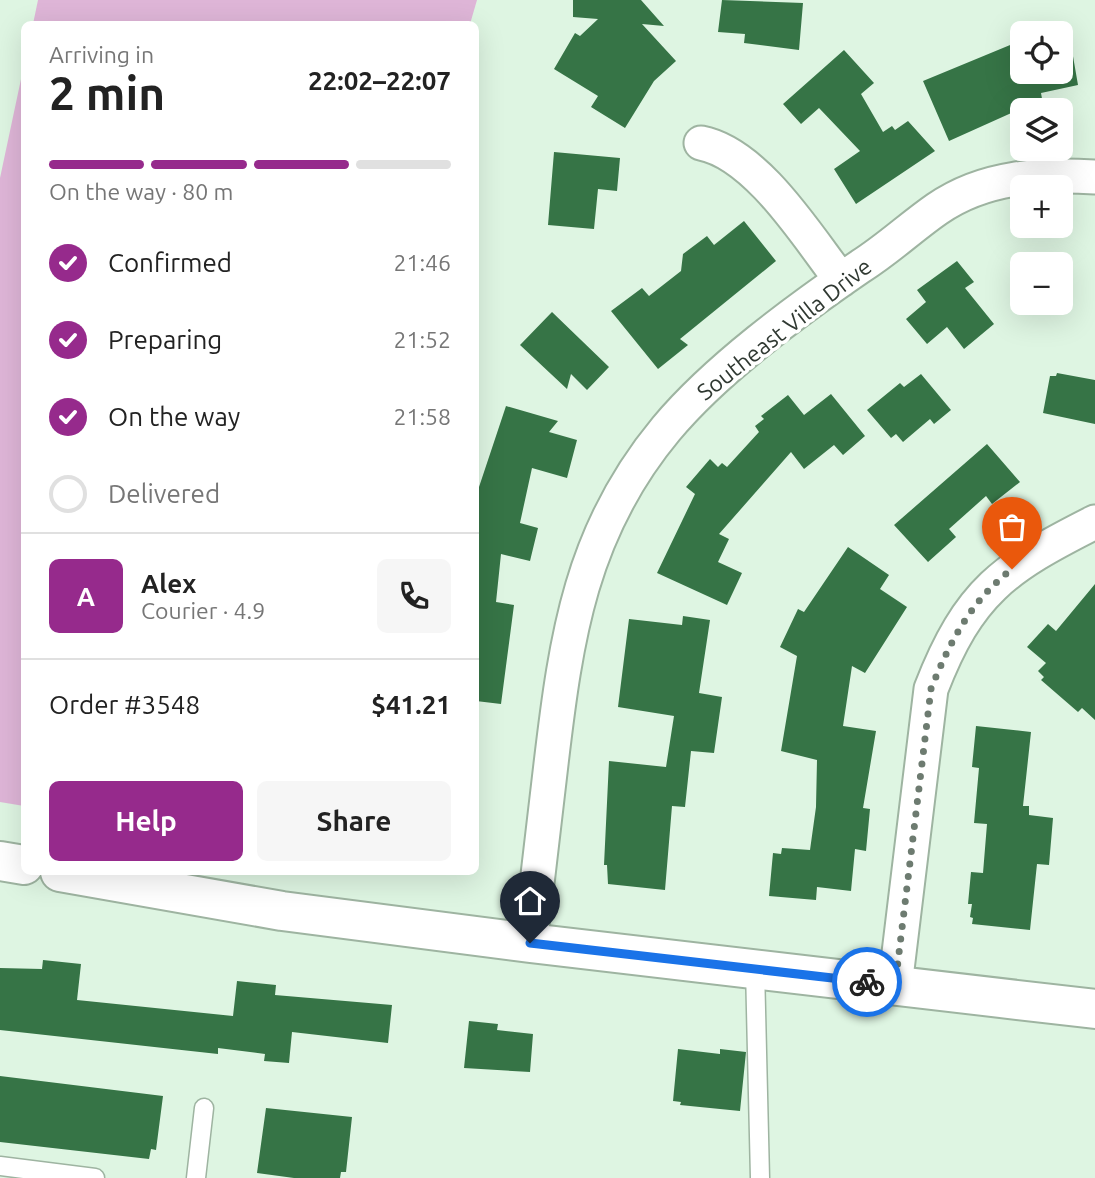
<!DOCTYPE html>
<meta charset="utf-8">
<style>
body{margin:0;font-family:Ubuntu,sans-serif;background:#f6f6f6;color:#222;height:100vh;display:flex;flex-direction:column;font-size:26px;white-space:nowrap}
*{box-sizing:border-box;margin:0}
p{font-size:23px;color:#767676}
.icon{flex:none;width:38px;height:38px;fill:none;stroke:currentColor;stroke-width:2;stroke-linecap:round;stroke-linejoin:round}
.map{position:relative;flex:1;overflow:hidden}
.side{position:absolute;left:21px;top:21px;width:458px;height:854px;display:flex;flex-direction:column;background:#fff;border-radius:10px;box-shadow:0 7px 28px #0002}
.side>*{flex:none}
.buttons{position:absolute;left:1010px;top:21px;display:grid;gap:14px}
.buttons a{display:grid;place-items:center;width:63px;height:63px;border-radius:10px;background:#fff;box-shadow:0 7px 28px #0002;font-size:35px}
.pin{position:absolute;display:grid;place-items:center;width:60px;height:60px;color:#fff;margin:-72px -30px;border-radius:50% 50% 50% 0;rotate:-45deg;box-shadow:0 0 7px #0007}
.pin .icon{rotate:45deg}
.courier{position:absolute;display:grid;place-items:center;width:70px;height:70px;margin:-35px;border:5px solid #1a73e8;border-radius:50%;background:#fff;color:#222;box-shadow:0 2px 9px #0007}
.head em{font-style:normal;font-weight:700}
.head div{display:flex;flex-direction:column-reverse}
.head{display:flex;align-items:center;justify-content:space-between;height:119px;padding:0 28px}
h1{font-size:46px;font-weight:700;line-height:52px}
.bar{display:grid;grid-template-columns:repeat(4,1fr);gap:10px 7px;align-content:center;height:84px;padding:0 28px}
.bar i{height:9px;border-radius:5px;background:#e0e0e0}
.bar .selected{background:#962a8c}
.bar p{grid-column:span 4}
.line{display:flex;align-items:center;gap:18px;padding:0 28px;border-top:2px solid #e0e0e0}
.line div{flex:1}
.round{display:grid;place-items:center;flex:none;width:74px;height:74px;border-radius:10px;background:#f6f6f6}
ol{padding:0 28px;list-style:none}
li{display:flex;align-items:center;gap:21px;height:77px}
li p{margin-inline-start:auto}
li .icon{padding:7px;border-radius:50%;background:#962a8c;color:#fff;stroke-width:4}
li:last-child{color:#767676}
li i{width:38px;height:38px;border:4px solid #e0e0e0;border-radius:50%}
.cta{display:flex;gap:14px;margin-top:auto;padding:14px 28px}
.cta a{flex:1;height:80px;border-radius:10px;background:#962a8c;color:#fff;font-size:28px;font-weight:700;line-height:80px;text-align:center}
.cta a+a{background:#f6f6f6;color:#222}
.map>svg:first-child{display:block}
.green{fill:#deb5d7}
.building{fill:#367446}
.lines{fill:none;stroke-linecap:round;stroke-linejoin:round}
.lane-casing{stroke:#9eb4a1;stroke-width:21}
.street-casing{stroke:#9eb4a1;stroke-width:37}
.secondary-casing{stroke:#9eb4a1;stroke-width:42}
.lane{stroke:#fff;stroke-width:18}
.street{stroke:#fff;stroke-width:33}
.secondary{stroke:#fff;stroke-width:38}
.done{stroke:#6d7b70;stroke-width:7;stroke-dasharray:0 12.6}
.route{stroke:#1a73e8;stroke-width:9}
.labels{text-anchor:middle;dominant-baseline:central;stroke-width:7;stroke-linejoin:round;paint-order:stroke}
.street-label{font-size:23px;fill:#303932;stroke:#fff}
</style>
<div class="map">
<svg width="1095" height="1178" viewBox="0 0 1095 1178">
<rect width="100%" height="100%" fill="#def5e2"/>
<path class="green" d="M 38,0 L 477,0 L 470,24 L 33,24 Z
M 24,65 L 24,806 L 0,802 L 0,178 Z"/>
<path class="building" d="M 573,0 L 641,0 L 664,26 L 642,24 L 676,61 L 654,81 L 625,128 L 591,107 L 598,96 L 554,69 L 575,33 L 580,36 L 598,19 L 573,17 Z
M 722,0 L 803,3 L 799,50 L 744,43 L 745,34 L 718,32 Z
M 1070,39 L 1078,85 L 1041,93 L 1044,110 L 1018,110 L 949,141 L 923,81 L 1022,40 L 1022,72 L 1060,72 L 1060,41 Z
M 844,50 L 874,83 L 861,94 L 883,132 L 892,126 L 895,130 L 908,121 L 935,151 L 856,204 L 834,169 L 860,151 L 819,108 L 801,124 L 783,104 Z
M 554,152 L 620,158 L 617,191 L 598,189 L 594,229 L 548,225 Z
M 744,221 L 776,261 L 680,339 L 688,345 L 658,369 L 611,311 L 642,288 L 649,296 L 681,271 L 683,254 L 707,236 L 714,245 Z
M 957,261 L 974,282 L 965,288 L 994,324 L 964,349 L 947,327 L 927,344 L 906,319 L 926,302 L 917,290 Z
M 552,312 L 609,367 L 587,390 L 571,374 L 567,389 L 520,345 Z
M 1057,373 L 1095,380 L 1095,424 L 1043,413 L 1050,376 L 1056,376 Z
M 921,374 L 951,410 L 934,424 L 930,419 L 903,442 L 896,434 L 891,438 L 867,410 L 900,383 L 904,387 Z
M 831,394 L 865,436 L 843,455 L 834,445 L 804,469 L 791,452 L 719,534 L 729,539 L 718,562 L 742,573 L 727,605 L 657,573 L 695,494 L 686,487 L 710,459 L 718,467 L 722,463 L 727,467 L 759,432 L 755,426 L 764,419 L 761,416 L 788,395 L 804,415 Z
M 506,406 L 558,421 L 549,432 L 577,440 L 567,478 L 532,468 L 520,523 L 538,528 L 530,561 L 501,554 L 496,602 L 514,605 L 501,704 L 476,701 L 476,496 Z
M 987,444 L 1020,482 L 992,504 L 986,496 L 949,529 L 956,537 L 928,562 L 894,525 Z
M 848,547 L 889,575 L 880,589 L 907,607 L 865,673 L 852,666 L 843,726 L 876,731 L 863,808 L 870,809 L 866,851 L 855,849 L 851,891 L 817,887 L 816,900 L 769,896 L 773,853 L 781,854 L 782,848 L 810,850 L 816,807 L 817,760 L 781,751 L 797,656 L 780,647 L 798,609 L 804,612 Z
M 1095,584 L 1095,720 L 1082,708 L 1078,712 L 1041,680 L 1044,677 L 1038,671 L 1046,663 L 1027,647 L 1048,624 L 1056,631 Z
M 683,616 L 710,620 L 699,693 L 722,697 L 714,753 L 691,751 L 685,807 L 672,806 L 665,890 L 608,884 L 607,865 L 604,865 L 609,761 L 666,767 L 674,716 L 618,707 L 629,619 L 682,625 Z
M 976,726 L 1031,732 L 1023,806 L 1029,806 L 1029,815 L 1053,818 L 1049,865 L 1037,864 L 1030,930 L 972,924 L 973,918 L 970,917 L 972,904 L 968,904 L 971,872 L 983,873 L 987,824 L 974,823 L 979,768 L 972,767 Z
M 43,960 L 81,964 L 77,1000 L 233,1016 L 237,981 L 276,985 L 275,995 L 392,1005 L 388,1043 L 292,1032 L 289,1063 L 264,1061 L 265,1054 L 218,1048 L 218,1054 L 0,1030 L 0,968 L 42,969 Z
M 469,1021 L 498,1024 L 497,1030 L 533,1034 L 530,1072 L 464,1068 Z
M 678,1049 L 720,1054 L 720,1049 L 746,1052 L 740,1111 L 680,1105 L 681,1102 L 673,1101 Z
M 0,1076 L 163,1096 L 156,1150 L 151,1149 L 149,1159 L 0,1142 Z
M 266,1108 L 352,1117 L 346,1172 L 341,1172 L 340,1178 L 294,1178 L 257,1173 Z"/>
<g class="lines">
<g class="lane-casing">
<path id="lane" d="M 755,968 L 760,1178
M 0,1166 L 95,1178
M 196,1178 L 204,1108"/>
</g>
<g class="street-casing">
<path id="street" d="M 701,143 C 757,154 807,236 841,280
M 530,943 C 537,884 544,824 551,764 C 566,637 581,531 666,429 C 716,369 797,310 861,266 C 888,249 911,227 937,209 C 985,176 1039,174 1095,177
M 895,986 L 931,689 C 969,591 1004,568 1095,522"/>
</g>
<g class="secondary-casing">
<path id="secondary" d="M 0,861 L 24,865
M 60,872 L 282,911 L 530,943 L 1095,1009"/>
</g>
<use href="#lane" class="lane"/>
<use href="#street" class="street"/>
<use href="#secondary" class="secondary"/>
</g>
<g class="lines">
<path class="done" d="M 867,982 L 895,986 L 931,689 C 950,641 971,601 1012,569"/>
<path class="route" d="M 530,943 L 867,982"/>
</g>
<g class="labels">
<g class="street-label">
<text transform="translate(784 329) rotate(-38)">Southeast Villa Drive</text>
</g>
</g>
</svg>
<div class="buttons">
<a><svg class="icon" aria-label="locate" viewBox="0 0 24 24"><circle cx="12" cy="12" r="6"/><path d="M12 2v4M12 18v4M2 12h4M18 12h4"/></svg></a>
<a><svg class="icon" aria-label="layers" viewBox="0 0 24 24"><path d="M12 4l9 5-9 5-9-5zM3 14l9 5 9-5"/></svg></a>
<a>+</a>
<a>−</a>
</div>
<div class="pin" style="left:1012px;top:569px;background:#ea580c"><svg class="icon" aria-label="bag" viewBox="0 0 24 24"><path d="M5 8h14l-1 12H6zM9 8a3 3 0 0 1 6 0"/></svg></div>
<div class="pin" style="left:530px;top:943px;background:#1f2937"><svg class="icon" aria-label="home" viewBox="0 0 24 24"><path d="M3 11l9-7 9 7M6 9v11h12V9"/></svg></div>
<div class="courier" style="left:867px;top:982px"><svg class="icon" aria-label="bike" viewBox="0 0 24 24"><circle cx="6" cy="16" r="4"/><circle cx="18" cy="16" r="4"/><path d="M6 16l4-8h5l3 8M10 8l3 8H6M13 5h3"/></svg></div>
<section class="side">
<div class="head"><div><h1>2 min</h1><p>Arriving in</p></div><em>22:02–22:07</em></div>
<div class="bar"><i class="selected"></i><i class="selected"></i><i class="selected"></i><i></i><p>On the way · 80 m</p></div>
<ol>
<li><svg class="icon" aria-label="check" viewBox="0 0 24 24"><path d="M5 12l5 5 9-10"/></svg>Confirmed<p>21:46</p></li>
<li><svg class="icon" aria-label="check" viewBox="0 0 24 24"><path d="M5 12l5 5 9-10"/></svg>Preparing<p>21:52</p></li>
<li><svg class="icon" aria-label="check" viewBox="0 0 24 24"><path d="M5 12l5 5 9-10"/></svg>On the way<p>21:58</p></li>
<li><i></i>Delivered</li>
</ol>
<div class="line" style="height:126px"><b class="round" style="background:#962a8c;color:#fff">A</b><div><b>Alex</b><p>Courier · 4.9</p></div><a class="round"><svg class="icon" aria-label="phone" viewBox="0 0 24 24"><path d="M5 4h4l2 5-3 2q2 4 5 5l2-3 5 2v4C11 20 4 13 5 4z"/></svg></a></div>
<div class="line" style="height:91px"><div>Order #3548</div><b>$41.21</b></div>
<div class="cta"><a>Help</a><a>Share</a></div>
</section>
</div>
